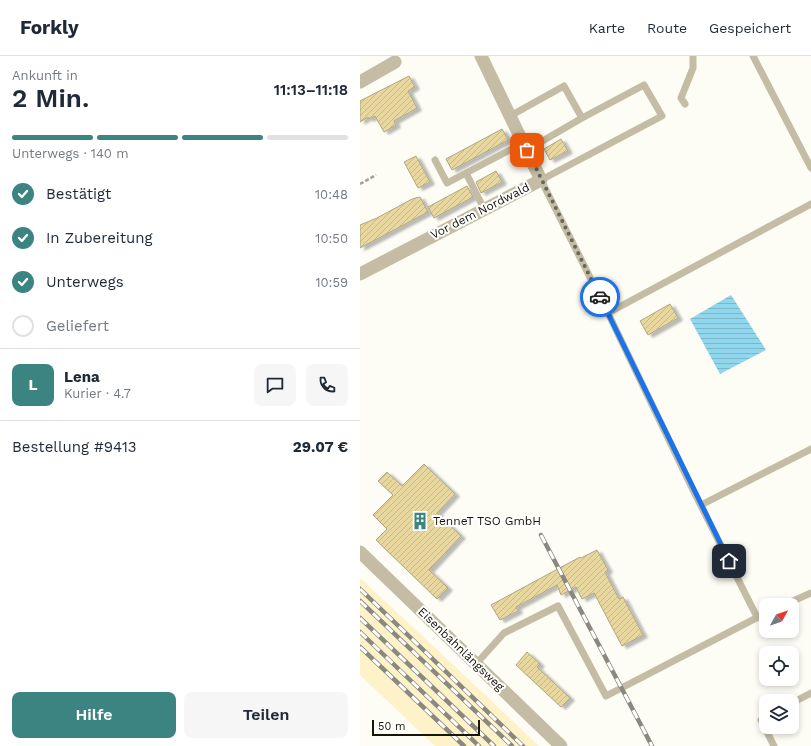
<!DOCTYPE html>
<html lang="de">
<meta charset="utf-8">
<style>
body{margin:0;font-family:"Work Sans",sans-serif;background:#f6f6f7;color:#1f2937;height:100vh;display:flex;flex-direction:column;font-size:15px;white-space:nowrap}
*{box-sizing:border-box;margin:0}
p{font-size:13px;color:#747a83}
.icon{flex:none;width:22px;height:22px;fill:none;stroke:currentColor;stroke-width:2;stroke-linecap:round;stroke-linejoin:round}
.map{position:relative;flex:1;overflow:hidden}
.details{display:flex;flex-direction:column;background:#fff;width:360px}
.details>*{flex:none}
.needle{width:26px;rotate:50deg}
.fabs{position:absolute;left:399px;top:542px;display:grid;gap:8px}
.fabs a{display:grid;place-items:center;width:40px;height:40px;border-radius:8px;background:#fff;box-shadow:0 2px 6px #0003;font-size:20px}
.scale{position:absolute;left:12px;bottom:10px;width:108px;box-sizing:border-box;padding-left:4px;border:2px solid #171408;border-top:0;font-size:11px;line-height:14px;white-space:nowrap;color:#171408;-webkit-text-stroke:3px #fff;paint-order:stroke}
.pin{position:absolute;display:grid;place-items:center;width:34px;height:34px;color:#fff;margin:-17px;border-radius:8px;box-shadow:0 2px 6px #0006}
.courier{position:absolute;display:grid;place-items:center;width:40px;height:40px;margin:-20px;border:3px solid #1a73e8;border-radius:50%;background:#fff;color:#222;box-shadow:0 1px 5px #0007}
.overview em{font-style:normal;font-weight:600}
.overview div{display:flex;flex-direction:column-reverse}
.overview{display:flex;align-items:center;justify-content:space-between;height:68px;padding:0 12px}
h1{font-size:26px;font-weight:600;line-height:30px}
.bar{display:grid;grid-template-columns:repeat(4,1fr);gap:6px 4px;align-content:center;height:48px;padding:0 12px}
.bar i{height:5px;border-radius:3px;background:#e0e1e3}
.bar .current{background:#3c8481}
.bar p{grid-column:span 4}
.line{display:flex;align-items:center;gap:10px;padding:0 12px;border-top:1px solid #e0e1e3}
.line div{flex:1}
.round{display:grid;place-items:center;flex:none;width:42px;height:42px;border-radius:8px;background:#f6f6f7}
ol{padding:0 12px;list-style:none}
li{display:flex;align-items:center;gap:12px;height:44px}
li p{margin-inline-start:auto}
li .icon{padding:4px;border-radius:50%;background:#3c8481;color:#fff;stroke-width:4}
li:last-child{color:#747a83}
li i{width:22px;height:22px;border:2px solid #e0e1e3;border-radius:50%}
.primary-button{display:flex;gap:8px;margin-top:auto;padding:8px 12px}
.primary-button a{flex:1;height:46px;border-radius:8px;background:#3c8481;color:#fff;font-size:16px;font-weight:600;line-height:46px;text-align:center}
.primary-button a+a{background:#f6f6f7;color:#1f2937}
header{display:flex;align-items:center;gap:24px;box-sizing:border-box;height:56px;padding:0 20px;background:#fff;border-bottom:1px solid #e0e1e3}
header strong{font-size:19px}
nav{display:flex;gap:22px;margin-inline-start:auto;font-size:14px}
main{display:flex;flex:1;min-height:0}
.map>svg:first-child{display:block}
.built{fill:#fef2c9}
.water{fill:url(#water-rules)}
.building{fill:url(#building-hatch);stroke:#afa687;filter:url(#shadow)}
.lines{fill:none;stroke-linecap:round;stroke-linejoin:round}
.path{stroke:#a2a097;stroke-width:2.5;stroke-dasharray:4 2;stroke-linecap:butt}
.lane{stroke:#c4bca4;stroke-width:7}
.street{stroke:#c4bca4;stroke-width:13}
.rail-casing{stroke:#8a887f;stroke-width:4.5}
.rail{stroke:#fff;stroke-width:3;stroke-dasharray:9;stroke-linecap:butt}
.done{stroke:#68655b;stroke-width:4;stroke-dasharray:0 7.2}
.route{stroke:#1a73e8;stroke-width:5}
.labels{text-anchor:middle;dominant-baseline:central;stroke-width:4;stroke-linejoin:round;paint-order:stroke}
.street-label{font-size:12px;fill:#171408;stroke:#fff}
.poi-label{font-size:12px;fill:#171408;stroke:#fff;text-anchor:start}
</style>
<header>
<strong>Forkly</strong>
<nav><a>Karte</a><a>Route</a><a>Gespeichert</a></nav>
</header>
<main>
<section class="details">
<div class="overview"><div><h1>2 Min.</h1><p>Ankunft in</p></div><em>11:13–11:18</em></div>
<div class="bar"><i class="current"></i><i class="current"></i><i class="current"></i><i></i><p>Unterwegs · 140 m</p></div>
<ol>
<li><svg class="icon" aria-label="check" viewBox="0 0 24 24"><path d="M5 12l5 5 9-10"/></svg>Bestätigt<p>10:48</p></li>
<li><svg class="icon" aria-label="check" viewBox="0 0 24 24"><path d="M5 12l5 5 9-10"/></svg>In Zubereitung<p>10:50</p></li>
<li><svg class="icon" aria-label="check" viewBox="0 0 24 24"><path d="M5 12l5 5 9-10"/></svg>Unterwegs<p>10:59</p></li>
<li><i></i>Geliefert</li>
</ol>
<div class="line" style="height:72px"><b class="round" style="background:#3c8481;color:#fff">L</b><div><b>Lena</b><p>Kurier · 4.7</p></div><a class="round"><svg class="icon" aria-label="chat" viewBox="0 0 24 24"><path d="M4 5h16v11H9l-5 4z"/></svg></a><a class="round"><svg class="icon" aria-label="phone" viewBox="0 0 24 24"><path d="M5 4h4l2 5-3 2q2 4 5 5l2-3 5 2v4C11 20 4 13 5 4z"/></svg></a></div>
<div class="line" style="height:52px"><div>Bestellung #9413</div><b>29.07 €</b></div>
<div class="primary-button"><a>Hilfe</a><a>Teilen</a></div>
</section>
<div class="map">
<svg width="451" height="690" viewBox="0 0 451 690">
<defs>
<pattern id="water-rules" width="6" height="5" patternUnits="userSpaceOnUse"><rect width="6" height="5" fill="#90d6ec"/><path d="M0 2.5h6" fill="none" stroke="#7bb7c9"/></pattern>
<pattern id="building-hatch" width="6" height="6" patternUnits="userSpaceOnUse"><rect width="6" height="6" fill="#e8d79e"/><path d="M-1 1l2-2M0 6l6-6M5 7l2-2" fill="none" stroke="#c6b887"/></pattern>
<filter id="shadow"><feDropShadow dx="4.5" dy="2.5" stdDeviation="1" flood-color="#0004"/></filter>
</defs>
<rect width="100%" height="100%" fill="#fdfcf5"/>
<path class="built" d="M 0,522 L 87,603 L 179,690 L 75,690 L 0,619 Z"/>
<path class="water" d="M 371,239 L 406,294 L 360,318 L 330,263 Z"/>
<path class="building" d="M 49,20 L 55,31 L 48,35 L 57,52 L 34,65 L 36,69 L 24,76 L 15,60 L 9,63 L 8,61 L 0,66 L 0,45 Z
M 142,73 L 148,84 L 92,114 L 86,103 Z
M 201,83 L 208,95 L 190,104 L 184,93 Z
M 56,100 L 70,126 L 58,132 L 44,106 Z
M 136,115 L 142,126 L 121,137 L 116,126 Z
M 107,130 L 113,141 L 74,162 L 68,151 Z
M 60,141 L 68,156 L 0,192 L 0,169 L 17,162 L 52,143 Z
M 310,248 L 318,262 L 288,279 L 280,265 Z
M 64,408 L 95,438 L 77,457 L 101,480 L 69,514 L 88,532 L 77,543 L 16,484 L 27,473 L 13,459 L 33,439 L 18,425 L 27,416 L 42,430 Z
M 237,494 L 248,514 L 245,516 L 259,543 L 263,541 L 283,579 L 262,590 L 234,537 L 222,543 L 216,531 L 201,539 L 197,529 L 156,551 L 158,555 L 140,564 L 131,549 L 220,501 L 221,502 Z
M 167,596 L 180,608 L 177,611 L 210,642 L 201,651 L 156,609 Z"/>
<g class="lines">
<path class="path" d="M 0,128 L 16,119"/>
<path class="lane" d="M 393,0 L 451,112
M 325,48 L 321,42 L 333,12 L 333,0
M 150,60 L 204,30 L 222,62 L 167,94
M 222,62 L 284,29 L 302,60 L 181,124 L 248,257 L 333,434 L 397,561
M 75,104 L 87,127 L 163,87
M 106,117 L 124,153
M 248,257 L 451,148
M 341,449 L 451,393
M 424,549 L 451,537
M 116,608 L 144,577 L 198,550 L 246,640 L 406,557
M 432,647 L 451,637
M 406,661 L 401,664 L 414,690"/>
<path class="street" d="M 0,26 L 35,6
M 0,218 L 181,124 L 121,0
M 0,496 L 201,690"/>
<g class="rail-casing">
<path id="rail" d="M 181,479 L 292,690
M 0,533 L 163,690
M 0,545 L 152,690
M 0,562 L 134,690
M 0,576 L 119,690
M 0,591 L 104,690"/>
</g>
<use href="#rail" class="rail"/>
</g>
<g class="lines">
<path class="done" d="M 167,94 L 240,241"/>
<path class="route" d="M 240,241 L 369,505"/>
</g>
<defs>
<g id="building-bare" transform="scale(1.38)"><path d="M-4-6H4V6H1V3H-1V6H-4ZM-2.5-4.3h1.7v1.8h-1.7ZM.8-4.3h1.7v1.8H.8ZM-2.5-1h1.7V.8h-1.7ZM.8-1h1.7V.8H.8Z" fill="#3c8481" stroke="#fff" stroke-width="2.5" paint-order="stroke"/></g>
</defs>
<g fill-rule="evenodd">
<use href="#building-bare" x="60" y="465"/>
</g>
<g class="labels">
<g class="street-label">
<text transform="translate(120 155) rotate(-27)">Vor dem Nordwald</text>
<text transform="translate(101 593) rotate(44)">Eisenbahnlängsweg</text>
</g>
<g class="poi-label">
<text x="73" y="465">TenneT TSO GmbH</text>
</g>
</g>
</svg>
<div class="fabs">
<a><svg class="needle" viewBox="-14 -14 28 28"><path d="M0-13l5 13h-10z" fill="#e53935"/><path d="M0 13l5-13h-10z" fill="#747a83"/></svg></a>
<a><svg class="icon" aria-label="locate" viewBox="0 0 24 24"><circle cx="12" cy="12" r="6"/><path d="M12 2v4M12 18v4M2 12h4M18 12h4"/></svg></a>
<a><svg class="icon" aria-label="layers" viewBox="0 0 24 24"><path d="M12 4l9 5-9 5-9-5zM3 14l9 5 9-5"/></svg></a>
</div>
<div class="scale">50 m</div>
<div class="pin" style="left:167px;top:94px;background:#ea580c"><svg class="icon" aria-label="bag" viewBox="0 0 24 24"><path d="M5 8h14l-1 12H6zM9 8a3 3 0 0 1 6 0"/></svg></div>
<div class="pin" style="left:369px;top:505px;background:#1f2937"><svg class="icon" aria-label="home" viewBox="0 0 24 24"><path d="M3 11l9-7 9 7M6 9v11h12V9"/></svg></div>
<div class="courier" style="left:240px;top:241px"><svg class="icon" aria-label="car" viewBox="0 0 24 24"><path d="M5 17H2v-5l4-1 3-4h7l3 4 3 1v5h-3M9 17h6M6 11h13"/><circle cx="7" cy="17" r="2"/><circle cx="17" cy="17" r="2"/></svg></div>
</div>
</main>
